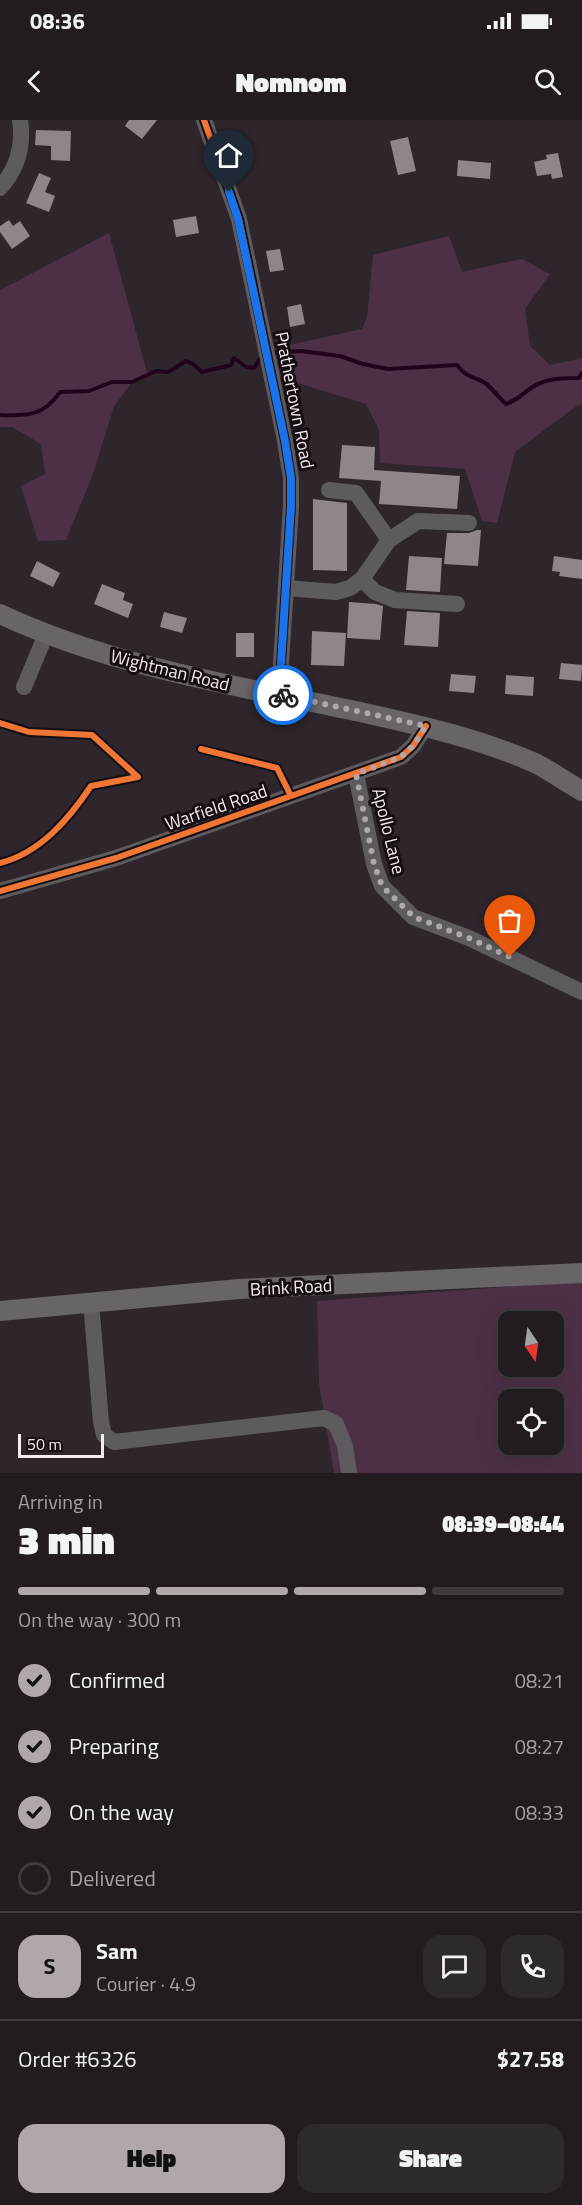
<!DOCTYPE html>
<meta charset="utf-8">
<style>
body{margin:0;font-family:"Titillium Web",sans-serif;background:#2e292e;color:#f1f3f6;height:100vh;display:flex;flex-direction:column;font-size:22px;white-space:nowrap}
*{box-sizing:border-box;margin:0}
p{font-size:20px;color:#a2a1a5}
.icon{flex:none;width:33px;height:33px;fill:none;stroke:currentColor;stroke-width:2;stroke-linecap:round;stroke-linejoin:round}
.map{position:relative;height:1353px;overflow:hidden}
.drawer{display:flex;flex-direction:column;background:#221c21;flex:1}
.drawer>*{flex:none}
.needle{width:39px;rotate:167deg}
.fabs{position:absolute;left:498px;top:1191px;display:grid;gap:12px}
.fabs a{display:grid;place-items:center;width:66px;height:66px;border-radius:12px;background:#221c21;box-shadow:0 6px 24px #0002,0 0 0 2px #3f3a3f;font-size:30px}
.scale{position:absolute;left:18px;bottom:15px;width:86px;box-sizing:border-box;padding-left:6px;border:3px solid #f6ebf3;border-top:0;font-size:16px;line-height:21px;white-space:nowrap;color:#f6ebf3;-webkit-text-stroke:4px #150e13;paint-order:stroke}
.pin{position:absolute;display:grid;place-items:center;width:51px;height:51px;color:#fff;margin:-62px -26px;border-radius:50% 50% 50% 0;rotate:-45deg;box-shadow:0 0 6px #0007}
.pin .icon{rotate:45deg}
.courier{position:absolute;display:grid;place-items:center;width:60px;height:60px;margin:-30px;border:4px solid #1a73e8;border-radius:50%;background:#fff;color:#222;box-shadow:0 2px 8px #0007}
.head em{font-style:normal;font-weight:800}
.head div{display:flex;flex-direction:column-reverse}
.head{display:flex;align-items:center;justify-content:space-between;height:102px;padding:0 18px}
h1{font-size:39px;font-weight:800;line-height:45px}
.bar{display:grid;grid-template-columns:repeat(4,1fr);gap:9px 6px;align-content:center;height:72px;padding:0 18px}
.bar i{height:8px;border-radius:4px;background:#3f3a3f}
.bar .on{background:#b0a6ad}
.bar p{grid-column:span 4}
.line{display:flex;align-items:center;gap:15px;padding:0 18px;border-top:2px solid #3f3a3f}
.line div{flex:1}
.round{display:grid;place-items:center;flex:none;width:63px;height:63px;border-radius:18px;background:#2e292e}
ol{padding:0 18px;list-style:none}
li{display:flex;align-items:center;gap:18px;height:66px}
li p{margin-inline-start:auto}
li .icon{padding:6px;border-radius:50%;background:#b0a6ad;color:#111;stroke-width:4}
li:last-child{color:#a2a1a5}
li i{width:33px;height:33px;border:3px solid #3f3a3f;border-radius:50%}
.cta{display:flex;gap:12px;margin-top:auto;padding:12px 18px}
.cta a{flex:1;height:69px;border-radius:18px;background:#b0a6ad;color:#111;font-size:24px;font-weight:800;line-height:69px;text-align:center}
.cta a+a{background:#2e292e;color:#f1f3f6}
.status{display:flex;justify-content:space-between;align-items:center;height:42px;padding:0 30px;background:#221c21;direction:ltr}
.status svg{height:16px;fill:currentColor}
header{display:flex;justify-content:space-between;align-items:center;height:78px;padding:0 18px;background:#221c21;font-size:27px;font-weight:800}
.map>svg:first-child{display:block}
.green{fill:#4d3046;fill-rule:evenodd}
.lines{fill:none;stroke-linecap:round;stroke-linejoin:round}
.stream{stroke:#22031c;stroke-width:4}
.building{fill:#8e868c}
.minor{stroke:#5e5b5e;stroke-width:16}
.major{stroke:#686467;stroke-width:20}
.cycleway-casing{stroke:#150e13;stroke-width:10}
.cycleway{stroke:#f07635;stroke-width:6}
.done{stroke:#b0a6ad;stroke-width:6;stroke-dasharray:0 10.8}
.route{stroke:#1a73e8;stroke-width:8}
.labels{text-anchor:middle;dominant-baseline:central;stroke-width:6;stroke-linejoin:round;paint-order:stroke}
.street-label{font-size:18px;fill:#f6ebf3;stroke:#150e13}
</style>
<div class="status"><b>08:36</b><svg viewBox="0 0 49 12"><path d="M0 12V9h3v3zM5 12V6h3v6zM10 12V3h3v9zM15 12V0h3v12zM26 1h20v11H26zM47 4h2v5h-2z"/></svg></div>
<header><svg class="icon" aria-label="back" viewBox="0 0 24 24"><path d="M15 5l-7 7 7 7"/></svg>Nomnom<svg class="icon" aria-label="search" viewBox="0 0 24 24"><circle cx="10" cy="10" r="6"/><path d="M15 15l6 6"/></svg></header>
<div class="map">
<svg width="582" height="1353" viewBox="0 0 582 1353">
<rect width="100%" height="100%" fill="#2e262c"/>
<path class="green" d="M 109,113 L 148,256 L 132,262 L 114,286 L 93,354 L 66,420 L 38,421 L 21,366 L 45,354 L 41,324 L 12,307 L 0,307 L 0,170 Z
M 449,116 L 462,152 L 522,139 L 550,154 L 525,189 L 530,226 L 550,245 L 582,238 L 582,285 L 578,285 L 515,332 L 497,403 L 482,401 L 465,349 L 380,343 L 379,310 L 366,284 L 278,257 L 272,229 L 362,209 L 367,198 L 373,135 Z
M 555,1163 L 582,1163 L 582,1353 L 334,1353 L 319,1263 L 317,1181 ZM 508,1202 L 554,1202 L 554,1246 L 508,1246 ZM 508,1280 L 554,1280 L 554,1324 L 508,1324 Z"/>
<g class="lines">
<path class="stream" d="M 275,232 L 301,231 L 340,236 L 363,244 L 388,249 L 457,245 C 467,258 473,256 485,263 C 492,268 499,278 506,284 C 518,280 521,275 531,268 C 546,258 562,258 579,258 L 582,253
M 0,295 C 27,296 44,296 60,272 L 89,271 L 112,262 L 132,262 L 156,251 L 168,252 L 186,241 L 193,244 L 202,252 L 231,245 L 234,238 L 246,247 L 254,248 L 261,237"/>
</g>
<path class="building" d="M 129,0 L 157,0 L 142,19 L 125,6 Z
M 36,10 L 71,11 L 70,41 L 51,40 L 51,26 L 35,25 Z
M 408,17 L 416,51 L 398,55 L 390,21 Z
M 558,33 L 563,57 L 552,59 L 551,54 L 537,56 L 534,42 L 547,39 L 546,35 Z
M 458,40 L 491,43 L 490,59 L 457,56 Z
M 39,53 L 51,58 L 45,72 L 55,76 L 49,92 L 26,83 Z
M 196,96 L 199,113 L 176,117 L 173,100 Z
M 9,100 L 13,106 L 20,101 L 30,116 L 12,129 L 0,112 L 0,106 Z
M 280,129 L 284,150 L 270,152 L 266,131 Z
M 301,184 L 305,204 L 290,207 L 287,187 Z
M 342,325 L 375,327 L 374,350 L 460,356 L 457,389 L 379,384 L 381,361 L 339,358 Z
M 313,379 L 347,383 L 347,451 L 313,450 Z
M 477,410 L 481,410 L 478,446 L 444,444 L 447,413 L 469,413 Z
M 409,436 L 442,438 L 440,472 L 406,470 Z
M 554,436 L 582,440 L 582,459 L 559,456 L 560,452 L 552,451 Z
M 37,441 L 60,453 L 53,467 L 30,456 Z
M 102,464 L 125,473 L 123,480 L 133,484 L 128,498 L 94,484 Z
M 349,482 L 376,484 L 383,486 L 380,520 L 347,518 Z
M 407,491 L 440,493 L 438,527 L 404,525 Z
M 164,492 L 187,498 L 182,513 L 160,507 Z
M 312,511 L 346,513 L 344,546 L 311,545 Z
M 236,513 L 254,513 L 254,537 L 236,537 Z
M 561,543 L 582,545 L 581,561 L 559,559 Z
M 451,554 L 476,556 L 474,573 L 449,571 Z
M 506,555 L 534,557 L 533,576 L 505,574 Z"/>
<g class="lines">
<path class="minor" d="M 204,0 L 239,99 L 285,321 L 291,358 L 291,386 L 279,575
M 0,68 C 17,49 24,26 20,0
M 329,370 L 356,373 L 389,420
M 362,459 L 375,472 L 395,480 L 457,484
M 286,468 L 336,472 L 350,468 L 362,459 L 389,420 L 418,401 L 469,403
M 24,567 L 46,514
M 356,654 L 374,744 L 382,766 L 413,797 L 469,818 L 582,872
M 0,771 L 116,738 L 401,637 L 413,626 L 426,606
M 91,1182 L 101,1302 L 104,1315 L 114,1322 L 324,1298 L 336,1304 L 345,1326 L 349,1353"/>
<path class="major" d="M 0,494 C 111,546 232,565 351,590 C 414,604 476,617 535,643 C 551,651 566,662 582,671
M 0,1191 L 239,1169 L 582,1153"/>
<g class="cycleway-casing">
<path id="cycleway" d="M 204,0 L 239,99 L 285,321 L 291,358 L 291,386 L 279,575
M 0,603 L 29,612 L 92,615 L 138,657 L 91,666 C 69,699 40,733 0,743
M 201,629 L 277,648 L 291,676
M 0,771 L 116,738 L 401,637 L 413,626 L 426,606"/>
</g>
<use href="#cycleway" class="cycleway"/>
</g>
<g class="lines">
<path class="done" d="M 283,575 L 426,606 L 413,626 L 401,637 L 356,654 L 374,744 L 382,766 L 414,797 L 469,818 L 510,837"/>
<path class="route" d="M 229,72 L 238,99 L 285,321 L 291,358 L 291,386 L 279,575 L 283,575"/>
</g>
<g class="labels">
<g class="street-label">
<text transform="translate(295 280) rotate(79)">Prathertown Road</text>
<text transform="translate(170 550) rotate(14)">Wightman Road</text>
<text transform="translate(216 687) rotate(-19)">Warfield Road</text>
<text transform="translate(389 711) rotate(76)">Apollo Lane</text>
<text transform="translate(291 1167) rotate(-3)">Brink Road</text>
</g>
</g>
</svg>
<div class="fabs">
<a><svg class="needle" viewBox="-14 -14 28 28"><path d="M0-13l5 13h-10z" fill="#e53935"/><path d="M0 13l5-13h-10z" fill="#a2a1a5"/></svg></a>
<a><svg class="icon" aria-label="locate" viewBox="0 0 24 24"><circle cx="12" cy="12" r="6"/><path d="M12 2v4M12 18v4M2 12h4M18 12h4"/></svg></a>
</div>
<div class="scale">50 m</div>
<div class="pin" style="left:510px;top:837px;background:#ea580c"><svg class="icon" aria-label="bag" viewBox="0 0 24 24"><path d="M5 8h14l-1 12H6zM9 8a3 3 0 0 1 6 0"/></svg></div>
<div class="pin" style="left:229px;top:72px;background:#1f2937"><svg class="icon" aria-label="home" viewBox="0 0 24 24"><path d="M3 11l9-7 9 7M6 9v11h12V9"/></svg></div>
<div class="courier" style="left:283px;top:575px"><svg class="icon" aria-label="bike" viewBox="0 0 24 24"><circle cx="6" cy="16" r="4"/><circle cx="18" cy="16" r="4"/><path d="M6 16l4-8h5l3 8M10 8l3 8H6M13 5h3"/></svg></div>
</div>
<section class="drawer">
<div class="head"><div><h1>3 min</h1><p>Arriving in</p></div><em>08:39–08:44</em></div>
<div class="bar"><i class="on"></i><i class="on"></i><i class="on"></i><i></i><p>On the way · 300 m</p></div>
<ol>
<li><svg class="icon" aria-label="check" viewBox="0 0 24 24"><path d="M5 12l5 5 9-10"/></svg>Confirmed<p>08:21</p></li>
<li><svg class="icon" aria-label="check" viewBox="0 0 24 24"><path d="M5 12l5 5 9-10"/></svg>Preparing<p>08:27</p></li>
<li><svg class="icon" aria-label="check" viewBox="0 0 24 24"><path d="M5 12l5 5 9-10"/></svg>On the way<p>08:33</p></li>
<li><i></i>Delivered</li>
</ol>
<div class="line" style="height:108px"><b class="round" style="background:#b0a6ad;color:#111">S</b><div><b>Sam</b><p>Courier · 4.9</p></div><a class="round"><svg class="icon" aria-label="chat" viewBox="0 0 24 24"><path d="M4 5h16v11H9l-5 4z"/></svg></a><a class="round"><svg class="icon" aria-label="phone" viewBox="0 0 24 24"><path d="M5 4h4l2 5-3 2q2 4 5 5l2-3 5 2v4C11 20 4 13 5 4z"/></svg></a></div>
<div class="line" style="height:78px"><div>Order #6326</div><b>$27.58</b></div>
<div class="cta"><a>Help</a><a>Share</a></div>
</section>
